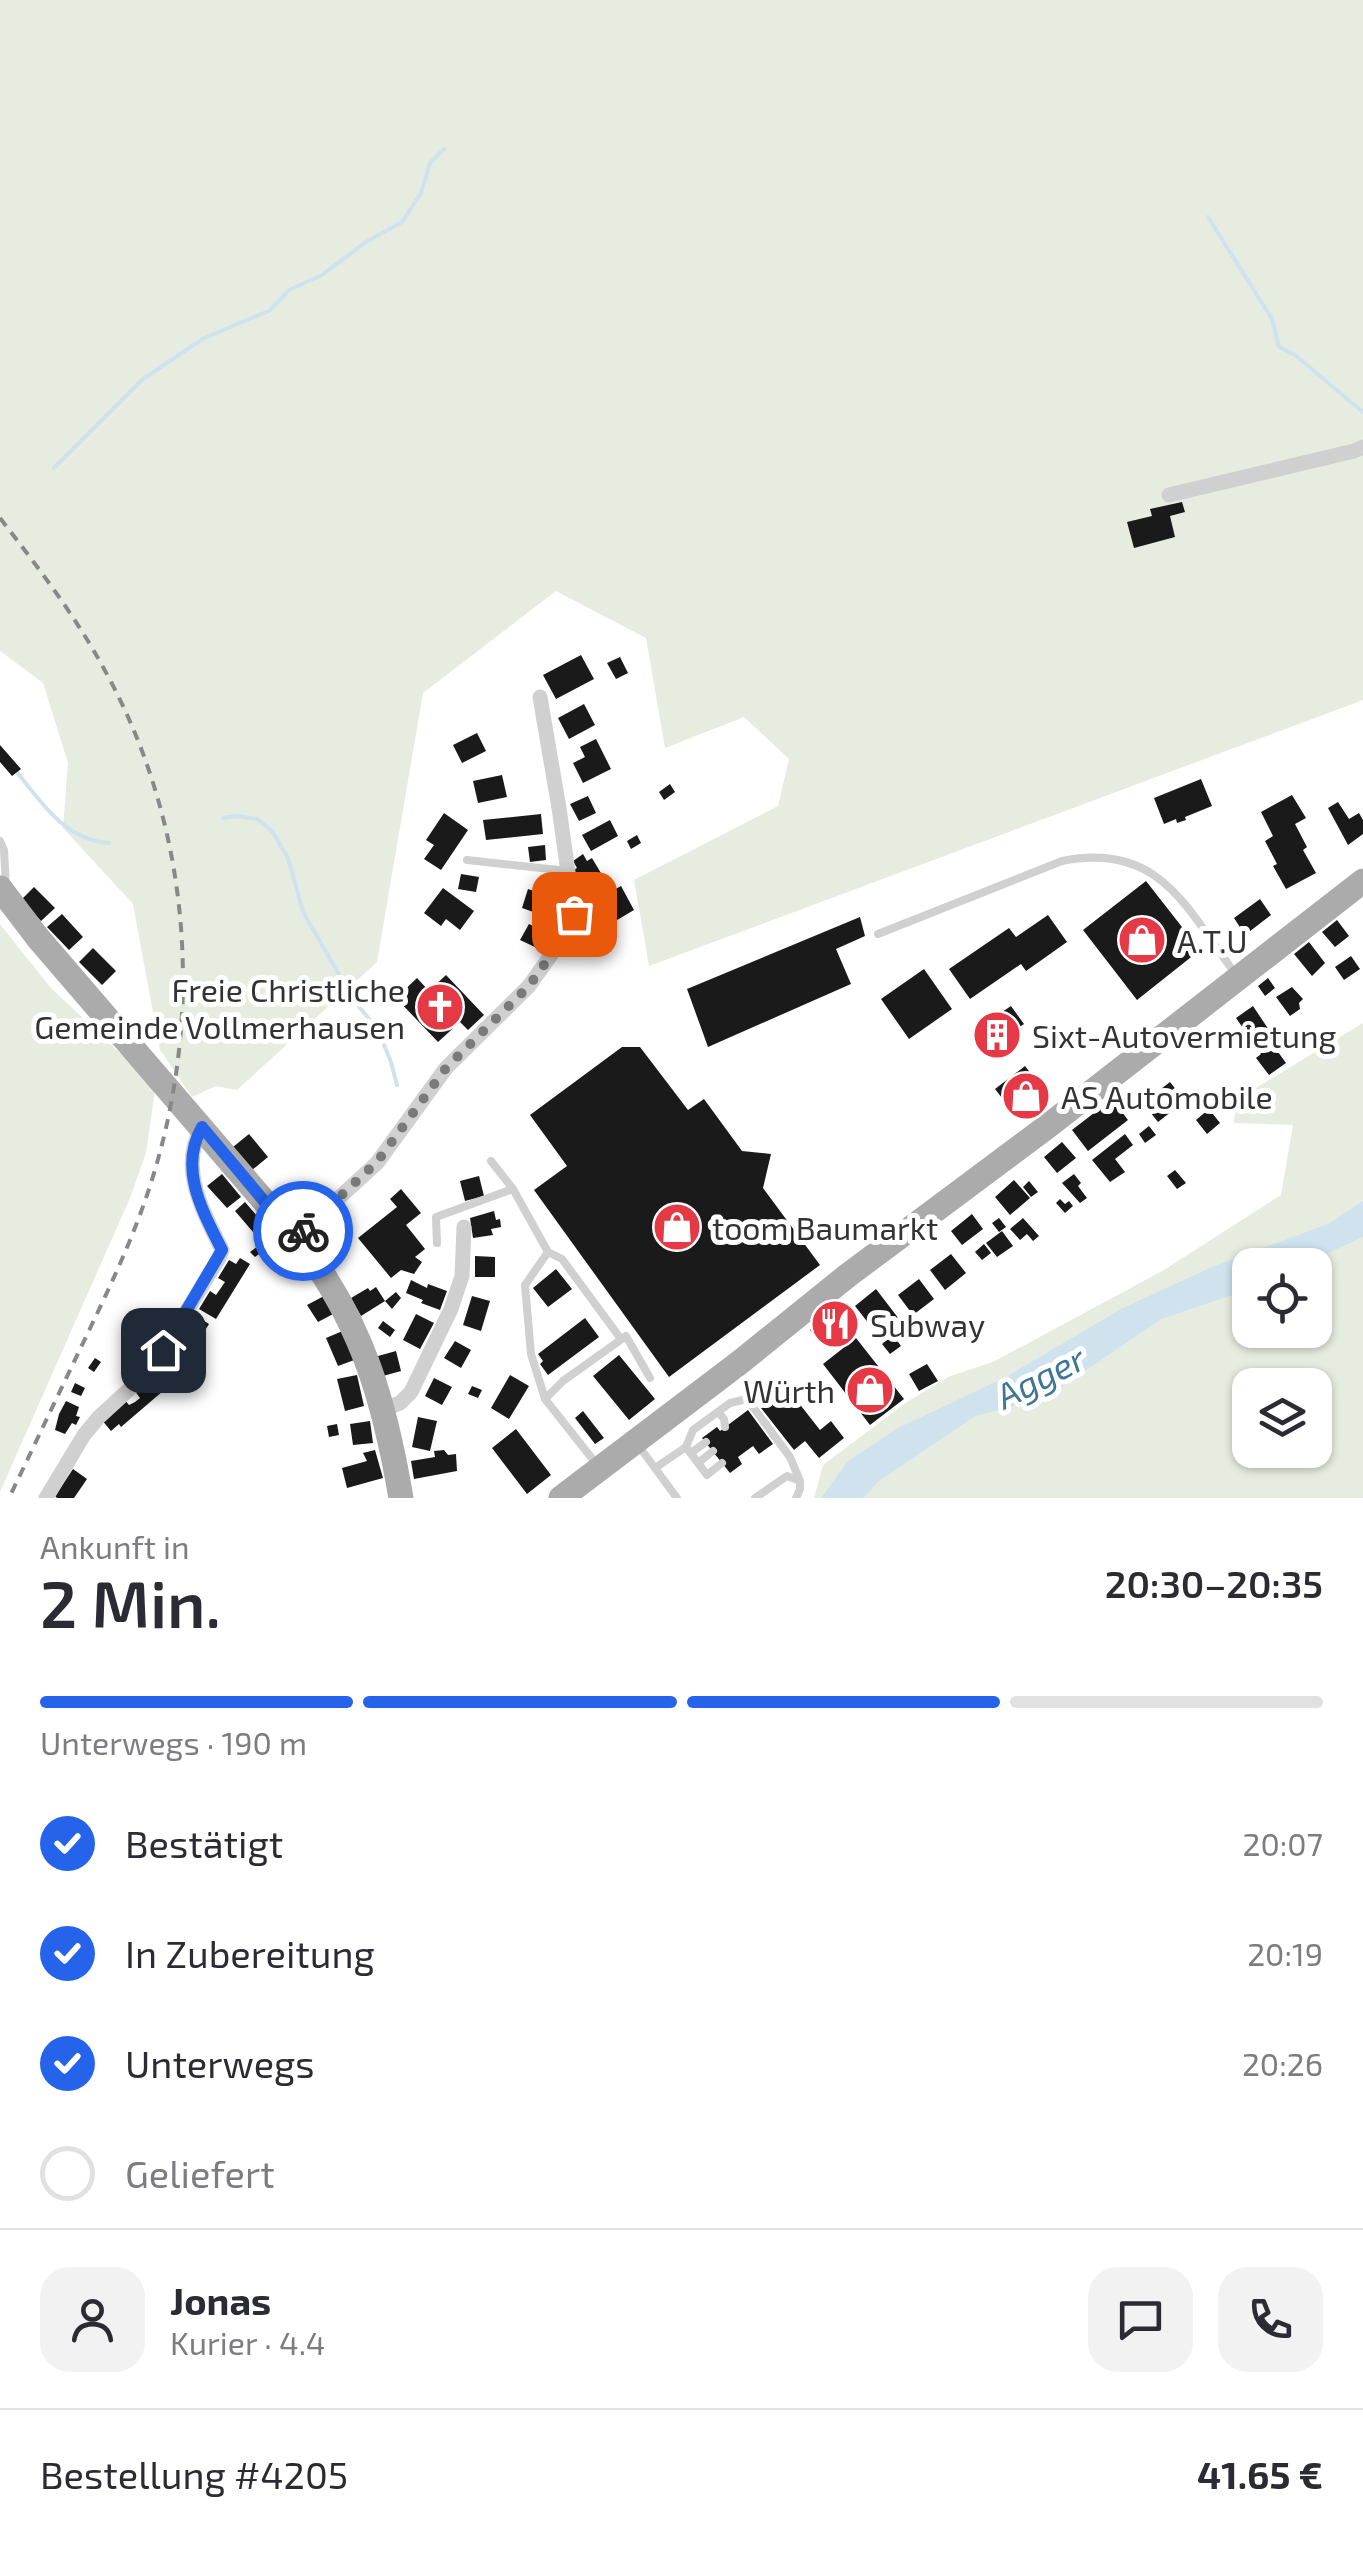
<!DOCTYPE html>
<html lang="de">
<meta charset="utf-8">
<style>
body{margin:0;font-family:"Exo 2",sans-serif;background:#f2f2f3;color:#2b2b33;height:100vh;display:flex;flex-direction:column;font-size:38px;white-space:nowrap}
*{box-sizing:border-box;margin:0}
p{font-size:32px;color:#7c7c81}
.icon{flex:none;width:55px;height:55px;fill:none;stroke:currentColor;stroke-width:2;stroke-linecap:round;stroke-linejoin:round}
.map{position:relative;height:1498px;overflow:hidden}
.panel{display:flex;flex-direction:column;background:#fff;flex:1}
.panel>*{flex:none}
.controls{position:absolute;left:1232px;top:1248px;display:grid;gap:20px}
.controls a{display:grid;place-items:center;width:100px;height:100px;border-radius:20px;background:#fff;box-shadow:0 2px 8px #0004;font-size:50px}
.pin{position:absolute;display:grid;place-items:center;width:85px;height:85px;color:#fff;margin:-42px;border-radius:20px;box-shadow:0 5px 15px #0006}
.courier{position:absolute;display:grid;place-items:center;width:100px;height:100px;margin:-50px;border:8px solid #2563eb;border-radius:50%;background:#fff;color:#222;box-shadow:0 2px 12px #0007}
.overview em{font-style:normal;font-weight:600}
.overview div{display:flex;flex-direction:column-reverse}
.overview{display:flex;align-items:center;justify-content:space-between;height:170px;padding:0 40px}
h1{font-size:65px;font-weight:600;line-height:75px}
.bar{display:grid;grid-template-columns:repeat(4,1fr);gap:15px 10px;align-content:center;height:120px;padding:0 40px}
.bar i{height:12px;border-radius:8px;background:#e1e1e2}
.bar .on{background:#2563eb}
.bar p{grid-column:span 4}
.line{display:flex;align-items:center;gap:25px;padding:0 40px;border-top:2px solid #e1e1e2}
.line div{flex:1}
.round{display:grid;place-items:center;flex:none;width:105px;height:105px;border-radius:30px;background:#f2f2f3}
ol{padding:0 40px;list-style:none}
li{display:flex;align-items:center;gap:30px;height:110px}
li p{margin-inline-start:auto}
li .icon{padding:10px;border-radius:50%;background:#2563eb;color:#fff;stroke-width:4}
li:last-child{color:#7c7c81}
li i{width:55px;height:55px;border:5px solid #e1e1e2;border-radius:50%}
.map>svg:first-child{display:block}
.green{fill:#e6ecdf;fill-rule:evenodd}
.water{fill:#cfe2ee}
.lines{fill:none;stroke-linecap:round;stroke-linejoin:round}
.stream{stroke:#cfe2ee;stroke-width:4}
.building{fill:#1a1a1a}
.lane{stroke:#d0d0d0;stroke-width:8}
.street{stroke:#d0d0d0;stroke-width:15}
.primary{stroke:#ababab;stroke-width:25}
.rail{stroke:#888;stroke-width:4;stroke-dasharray:10 8;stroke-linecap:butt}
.done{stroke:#7a7a7a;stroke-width:10;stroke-dasharray:0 18}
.route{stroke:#2563eb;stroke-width:12}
.labels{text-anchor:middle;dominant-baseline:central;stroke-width:10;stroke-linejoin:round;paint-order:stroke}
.poi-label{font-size:32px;fill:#333;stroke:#fff;text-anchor:start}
.water-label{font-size:35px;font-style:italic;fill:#3f7597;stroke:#fff}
</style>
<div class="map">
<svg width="1363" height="1498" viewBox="0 0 1363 1498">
<rect width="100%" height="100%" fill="#fff"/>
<path class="green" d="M 0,0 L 1363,0 L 1363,700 L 649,966 L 634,880 L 778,806 L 789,759 L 744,717 L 665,748 L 646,638 L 556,591 L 423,693 L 377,962 L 237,1090 L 216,1086 L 192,1097 L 160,1050 L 133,904 L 63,828 L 68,763 L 43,683 L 0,651 Z
M 0,924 L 50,987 L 142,1074 L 155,1090 L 146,1153 L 130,1198 L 0,1492 Z
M 1363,1023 L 1363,1498 L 814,1498 L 823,1465 L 907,1402 L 950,1376 L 993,1362 L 1164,1270 L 1281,1195 L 1293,1125 L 1234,1123 L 1236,1100 ZM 1250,1265 L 1315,1265 L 1315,1330 L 1250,1330 ZM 1250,1385 L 1315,1385 L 1315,1450 L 1250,1450 Z"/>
<path class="water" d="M 1363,1201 L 1363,1237 L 1302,1265 L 1250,1265 L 1250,1289 L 1161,1319 L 1047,1397 L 975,1416 L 879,1481 L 863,1498 L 821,1498 L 848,1461 L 898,1428 L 1004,1378 L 1121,1309 L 1212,1267 L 1328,1224 Z"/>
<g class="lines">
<path class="stream" d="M 1208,217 L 1272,319 L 1279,347 L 1295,355 L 1363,412
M 54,468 L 143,379 L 204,338 L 269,311 L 289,290 L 322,275 L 366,242 L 402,222 L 421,193 L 430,163 L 444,149
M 17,772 C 42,804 66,840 109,843
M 223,818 L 238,816 L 257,819 L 272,831 L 288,858 L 303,912 L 353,999 L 378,1030 L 391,1062 L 397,1085"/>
</g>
<path class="building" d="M 1182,502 L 1185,512 L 1170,516 L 1175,537 L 1134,548 L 1127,522 L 1152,516 L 1150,509 Z
M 581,655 L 594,679 L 556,699 L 543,675 Z
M 620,657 L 628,673 L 616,679 L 607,663 Z
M 584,704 L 595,725 L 569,739 L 558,718 Z
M 477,733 L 486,751 L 462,763 L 453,745 Z
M 596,739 L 611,769 L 583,783 L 573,763 L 585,757 L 580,747 Z
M 0,745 L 21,769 L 12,776 L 0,762 Z
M 502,775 L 507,797 L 478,803 L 473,781 Z
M 1201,779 L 1212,806 L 1185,817 L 1186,820 L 1177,823 L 1176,819 L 1164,824 L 1154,798 Z
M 670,784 L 675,792 L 664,800 L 659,792 Z
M 1292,795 L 1306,818 L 1295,824 L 1307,847 L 1303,850 L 1316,873 L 1286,889 L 1273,866 L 1277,864 L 1265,841 L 1273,836 L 1261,812 Z
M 588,796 L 596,813 L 579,821 L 570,804 Z
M 1338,802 L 1349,819 L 1359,813 L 1363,820 L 1363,834 L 1348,845 L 1328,808 Z
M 444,813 L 468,830 L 441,870 L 424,859 L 434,845 L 426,840 Z
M 541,814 L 543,834 L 486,840 L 483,820 Z
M 610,820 L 618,836 L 591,851 L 582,835 Z
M 637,835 L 641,843 L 631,849 L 627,841 Z
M 545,845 L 546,860 L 530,862 L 528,847 Z
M 583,854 L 587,861 L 592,858 L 605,880 L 583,893 L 570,872 L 577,868 L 573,861 Z
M 461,874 L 479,877 L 476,892 L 458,889 Z
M 1146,881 L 1200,950 L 1137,1000 L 1083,930 Z
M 621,886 L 634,910 L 585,939 L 579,929 L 589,924 L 580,909 Z
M 34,887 L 55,908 L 41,921 L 21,900 Z
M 443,888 L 474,911 L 460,930 L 446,919 L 441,926 L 424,913 Z
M 528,889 L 545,895 L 539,914 L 522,908 Z
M 1260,899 L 1271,915 L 1245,935 L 1234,918 Z
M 62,914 L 83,937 L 69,950 L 47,927 Z
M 1048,915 L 1067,942 L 1026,971 L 1021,964 L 970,999 L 949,969 L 1009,928 L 1016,937 Z
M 860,917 L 865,936 L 836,949 L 851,984 L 708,1047 L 687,989 Z
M 1337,920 L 1349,936 L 1335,947 L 1322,932 Z
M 529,924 L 545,932 L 537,948 L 520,940 Z
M 1309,942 L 1325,963 L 1312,976 L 1294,954 Z
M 93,948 L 116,971 L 102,985 L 79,962 Z
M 1351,956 L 1360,969 L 1344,980 L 1335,967 Z
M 924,969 L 952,1009 L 909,1039 L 881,999 Z
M 446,975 L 484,1015 L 468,1030 L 460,1022 L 438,1042 L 396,998 L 417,978 L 429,991 Z
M 1268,978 L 1275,988 L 1265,996 L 1258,986 Z
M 1292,987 L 1303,999 L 1299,1003 L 1300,1009 L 1290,1016 L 1276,997 Z
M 1011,1006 L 1024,1024 L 992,1045 L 977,1022 L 987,1015 L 990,1020 Z
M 1253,1006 L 1277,1042 L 1273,1045 L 1286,1063 L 1269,1075 L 1256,1058 L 1261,1054 L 1236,1018 Z
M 622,1047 L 640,1047 L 688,1110 L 704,1099 L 742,1151 L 771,1154 L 763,1188 L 820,1265 L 669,1377 L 534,1190 L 567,1166 L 530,1115 Z
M 1025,1066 L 1032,1075 L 1025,1081 L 1040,1100 L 1024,1112 L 1016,1102 L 1009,1107 L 995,1089 Z
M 1170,1082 L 1185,1101 L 1158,1122 L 1143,1103 Z
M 1112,1099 L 1128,1120 L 1088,1151 L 1072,1130 Z
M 1209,1109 L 1220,1123 L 1207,1134 L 1196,1120 Z
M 1149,1126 L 1156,1135 L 1145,1143 L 1139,1134 Z
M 249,1134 L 268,1157 L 252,1170 L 233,1147 Z
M 1125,1134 L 1133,1145 L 1115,1159 L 1125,1172 L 1110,1182 L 1092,1160 Z
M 1062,1142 L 1076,1158 L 1057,1173 L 1044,1157 Z
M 1175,1170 L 1186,1183 L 1177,1189 L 1167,1176 Z
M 222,1174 L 241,1197 L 227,1208 L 207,1186 Z
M 1074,1174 L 1081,1183 L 1078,1186 L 1087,1198 L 1080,1203 L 1062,1183 Z
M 479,1176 L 484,1196 L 465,1201 L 460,1181 Z
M 1014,1180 L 1030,1198 L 1010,1215 L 995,1197 Z
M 1029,1181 L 1038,1192 L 1031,1197 L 1023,1187 Z
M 401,1189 L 421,1213 L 406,1225 L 425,1249 L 415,1257 L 422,1262 L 414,1274 L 401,1270 L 391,1278 L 358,1238 L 397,1207 L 390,1199 Z
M 1060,1199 L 1065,1204 L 1069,1201 L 1073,1206 L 1065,1213 L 1056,1203 Z
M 245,1202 L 269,1230 L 259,1239 L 235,1211 Z
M 494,1211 L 496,1220 L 500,1219 L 501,1227 L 491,1229 L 493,1235 L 473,1238 L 470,1218 Z
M 972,1214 L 983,1229 L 962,1245 L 951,1231 Z
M 999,1218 L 1006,1227 L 999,1232 L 992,1223 Z
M 1023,1218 L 1039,1236 L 1033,1241 L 1027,1234 L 1020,1240 L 1010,1229 Z
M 1002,1231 L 1013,1246 L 997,1257 L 986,1243 Z
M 273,1235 L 286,1252 L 271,1262 L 263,1251 L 255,1257 L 250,1252 Z
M 984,1244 L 991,1253 L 982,1260 L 975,1252 Z
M 951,1254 L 966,1273 L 945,1290 L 930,1270 Z
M 475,1256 L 495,1257 L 495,1277 L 475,1277 Z
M 240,1258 L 250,1264 L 216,1319 L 199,1309 L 210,1291 L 216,1295 L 225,1282 L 218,1278 L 229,1260 L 236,1264 Z
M 556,1269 L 572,1289 L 548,1307 L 533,1288 Z
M 919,1279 L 934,1299 L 913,1315 L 898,1295 Z
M 411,1280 L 427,1288 L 428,1284 L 447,1291 L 440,1310 L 421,1303 L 423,1300 L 406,1293 Z
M 376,1287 L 385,1301 L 361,1316 L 351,1298 L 368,1288 L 370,1291 Z
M 876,1289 L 899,1319 L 889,1328 L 884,1321 L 873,1329 L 855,1306 Z
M 396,1292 L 401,1298 L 392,1309 L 385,1301 Z
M 324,1296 L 335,1313 L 318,1322 L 307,1305 Z
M 472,1296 L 490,1301 L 481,1331 L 463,1325 Z
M 837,1308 L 851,1326 L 834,1339 L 824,1327 L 814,1335 L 810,1330 Z
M 416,1314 L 434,1323 L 420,1349 L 403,1340 Z
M 198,1317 L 209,1324 L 170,1385 L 121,1427 L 119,1424 L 111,1431 L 101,1419 L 124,1399 L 129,1405 L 135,1402 L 140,1398 L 134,1390 L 149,1377 L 153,1382 L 160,1377 L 164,1371 L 158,1367 L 169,1350 L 176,1354 L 183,1342 L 177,1338 L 188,1321 L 193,1324 Z
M 585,1318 L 599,1337 L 548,1375 L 540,1364 L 543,1361 L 538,1354 Z
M 383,1321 L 395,1330 L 390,1337 L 378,1328 Z
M 345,1330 L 357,1359 L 338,1366 L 326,1338 Z
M 893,1335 L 901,1346 L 890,1354 L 882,1344 Z
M 856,1338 L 904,1399 L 870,1425 L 823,1364 Z
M 455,1341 L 471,1350 L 461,1368 L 444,1358 Z
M 396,1351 L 401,1371 L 383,1376 L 378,1356 Z
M 619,1355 L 655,1399 L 629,1420 L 593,1376 Z
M 95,1358 L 101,1362 L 94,1372 L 88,1368 Z
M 927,1364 L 938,1381 L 919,1391 L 909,1374 Z
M 357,1375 L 364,1406 L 345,1411 L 337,1379 Z
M 510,1375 L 529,1386 L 509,1419 L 491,1408 Z
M 434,1378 L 452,1387 L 442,1405 L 425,1396 Z
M 75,1383 L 85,1388 L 81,1396 L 71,1392 Z
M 472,1386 L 482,1390 L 478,1398 L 468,1394 Z
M 787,1388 L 820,1430 L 831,1421 L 844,1438 L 819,1458 L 805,1441 L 794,1450 L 761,1408 Z
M 66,1401 L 79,1407 L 76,1416 L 80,1417 L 76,1425 L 72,1423 L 65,1434 L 55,1430 L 59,1414 Z
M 748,1410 L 773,1444 L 759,1454 L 753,1446 L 738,1457 L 742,1464 L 730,1473 L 702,1438 L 717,1427 L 720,1431 Z
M 583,1411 L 604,1438 L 595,1444 L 575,1418 Z
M 418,1417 L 437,1421 L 430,1451 L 412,1447 Z
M 370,1421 L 373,1443 L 353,1445 L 350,1424 Z
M 337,1424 L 339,1435 L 329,1437 L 327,1426 Z
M 516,1429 L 551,1475 L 527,1494 L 492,1448 Z
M 375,1450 L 383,1478 L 347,1488 L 342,1468 L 367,1461 L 363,1453 Z
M 444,1450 L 448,1455 L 456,1454 L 457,1471 L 414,1479 L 411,1461 L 435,1457 L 434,1451 Z
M 73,1469 L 87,1479 L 74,1498 L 57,1498 L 55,1496 Z"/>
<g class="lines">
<path class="lane" d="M 0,841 L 4,850 L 6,887
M 467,860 L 568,871
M 878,934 L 1062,861 C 1161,841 1187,910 1237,976
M 491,1161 L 513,1189 L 548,1252 L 525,1285 L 531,1354 L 545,1399
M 437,1243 L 436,1217 L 513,1189
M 548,1252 L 562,1259 L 621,1339
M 718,1412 L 724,1419 L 725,1427
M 638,1445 L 677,1498
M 686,1447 L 707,1475 L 722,1463
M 691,1453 L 706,1442
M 698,1463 L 713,1451
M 598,1466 L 545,1399 L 563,1381 L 626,1336 L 650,1378
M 655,1468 L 686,1447 L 693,1430 L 730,1403 L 747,1399 L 790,1457 L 800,1481
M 755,1498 L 787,1476 L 800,1481 L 800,1489 L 796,1498"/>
<path class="street" d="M 1169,495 L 1354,451 L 1363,447
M 295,1238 L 377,1163 L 446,1068 L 529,986 L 558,945 L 574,914 L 559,808 L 540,697
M 382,1410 L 400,1403 L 411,1392 L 451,1309 L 462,1276 L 464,1227
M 46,1498 L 84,1435 L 99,1417 L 147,1373 L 163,1350 L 219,1258 L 222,1250 C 203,1211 178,1168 202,1127"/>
<path class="primary" d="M 0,888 L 38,938 L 307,1251 C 364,1329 385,1404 401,1498
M 561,1498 L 739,1363 L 847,1276 L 1048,1126 L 1363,881"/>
<path class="rail" d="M 0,518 C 37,566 74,614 103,667 C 193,828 206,1021 147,1195 C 130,1245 107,1293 84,1341 C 59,1393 34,1446 9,1498"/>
</g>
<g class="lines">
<path class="done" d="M 303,1231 L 377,1162 L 446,1068 L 529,986 L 558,945 L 574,914"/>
<path class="route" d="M 163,1350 L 222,1250 C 203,1212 178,1169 202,1127 L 295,1238 L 303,1231"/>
</g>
<defs>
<g id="shop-disc" transform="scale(2.5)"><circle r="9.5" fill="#e63946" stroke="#fff"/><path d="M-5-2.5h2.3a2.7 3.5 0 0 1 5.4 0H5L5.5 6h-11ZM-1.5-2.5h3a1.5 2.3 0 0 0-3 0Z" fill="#fff"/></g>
<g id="church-disc" transform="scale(2.5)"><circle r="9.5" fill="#e63946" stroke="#fff"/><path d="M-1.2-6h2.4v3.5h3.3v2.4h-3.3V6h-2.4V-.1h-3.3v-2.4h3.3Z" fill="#fff"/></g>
<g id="building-disc" transform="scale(2.5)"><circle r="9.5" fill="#e63946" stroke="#fff"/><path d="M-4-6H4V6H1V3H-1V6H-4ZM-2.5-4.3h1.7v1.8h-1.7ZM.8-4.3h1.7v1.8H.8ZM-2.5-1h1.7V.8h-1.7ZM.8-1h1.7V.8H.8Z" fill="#fff"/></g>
<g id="restaurant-disc" transform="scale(2.5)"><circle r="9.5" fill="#e63946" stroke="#fff"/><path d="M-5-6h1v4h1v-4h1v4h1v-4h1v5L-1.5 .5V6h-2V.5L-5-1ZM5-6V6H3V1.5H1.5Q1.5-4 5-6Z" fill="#fff"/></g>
</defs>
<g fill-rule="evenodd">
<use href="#shop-disc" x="1142" y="940"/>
<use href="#church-disc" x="440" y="1007"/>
<use href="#building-disc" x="997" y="1035"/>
<use href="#shop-disc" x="1026" y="1096"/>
<use href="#shop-disc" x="677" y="1227"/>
<use href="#restaurant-disc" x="835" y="1324"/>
<use href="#shop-disc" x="870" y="1390"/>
</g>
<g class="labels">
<g class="poi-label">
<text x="1177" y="940">A.T.U</text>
<text x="405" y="989" text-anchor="end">Freie Christliche<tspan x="405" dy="37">Gemeinde Vollmerhausen</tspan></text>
<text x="1032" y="1035">Sixt-Autovermietung</text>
<text x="1061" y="1096">AS Automobile</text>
<text x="712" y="1227">toom Baumarkt</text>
<text x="870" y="1324">Subway</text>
<text x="835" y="1390" text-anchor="end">Würth</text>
</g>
<g class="water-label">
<text transform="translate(1040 1376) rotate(-27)">Agger</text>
</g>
</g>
</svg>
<div class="controls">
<a><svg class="icon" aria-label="locate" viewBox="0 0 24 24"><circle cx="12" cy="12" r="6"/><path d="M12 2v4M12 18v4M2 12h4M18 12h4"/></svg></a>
<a><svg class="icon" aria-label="layers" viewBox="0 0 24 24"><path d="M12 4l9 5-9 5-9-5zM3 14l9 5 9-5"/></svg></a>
</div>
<div class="pin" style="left:574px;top:914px;background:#ea580c"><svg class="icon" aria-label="bag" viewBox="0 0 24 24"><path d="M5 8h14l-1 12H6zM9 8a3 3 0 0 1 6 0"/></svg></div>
<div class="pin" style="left:163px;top:1350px;background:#1f2937"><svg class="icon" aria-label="home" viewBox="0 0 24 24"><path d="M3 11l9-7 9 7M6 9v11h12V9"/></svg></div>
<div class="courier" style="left:303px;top:1231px"><svg class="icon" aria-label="bike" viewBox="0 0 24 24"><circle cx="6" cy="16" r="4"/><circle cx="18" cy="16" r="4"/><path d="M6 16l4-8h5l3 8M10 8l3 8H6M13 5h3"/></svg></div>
</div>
<section class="panel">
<div class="overview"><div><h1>2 Min.</h1><p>Ankunft in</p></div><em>20:30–20:35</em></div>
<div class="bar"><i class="on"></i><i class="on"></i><i class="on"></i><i></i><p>Unterwegs · 190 m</p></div>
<ol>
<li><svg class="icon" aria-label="check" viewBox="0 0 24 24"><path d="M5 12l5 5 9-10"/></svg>Bestätigt<p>20:07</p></li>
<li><svg class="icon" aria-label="check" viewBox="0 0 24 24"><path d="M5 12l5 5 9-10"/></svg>In Zubereitung<p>20:19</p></li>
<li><svg class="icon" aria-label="check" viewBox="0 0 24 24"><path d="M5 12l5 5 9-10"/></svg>Unterwegs<p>20:26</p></li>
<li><i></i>Geliefert</li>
</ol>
<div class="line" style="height:180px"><a class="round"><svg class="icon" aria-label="person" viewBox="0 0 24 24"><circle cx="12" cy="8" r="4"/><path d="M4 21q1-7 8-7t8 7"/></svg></a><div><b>Jonas</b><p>Kurier · 4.4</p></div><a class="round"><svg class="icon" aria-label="chat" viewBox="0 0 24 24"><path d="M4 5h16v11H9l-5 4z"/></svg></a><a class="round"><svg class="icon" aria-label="phone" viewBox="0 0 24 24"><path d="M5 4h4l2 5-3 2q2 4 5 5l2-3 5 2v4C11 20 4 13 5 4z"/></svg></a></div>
<div class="line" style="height:130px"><div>Bestellung #4205</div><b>41.65 €</b></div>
</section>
